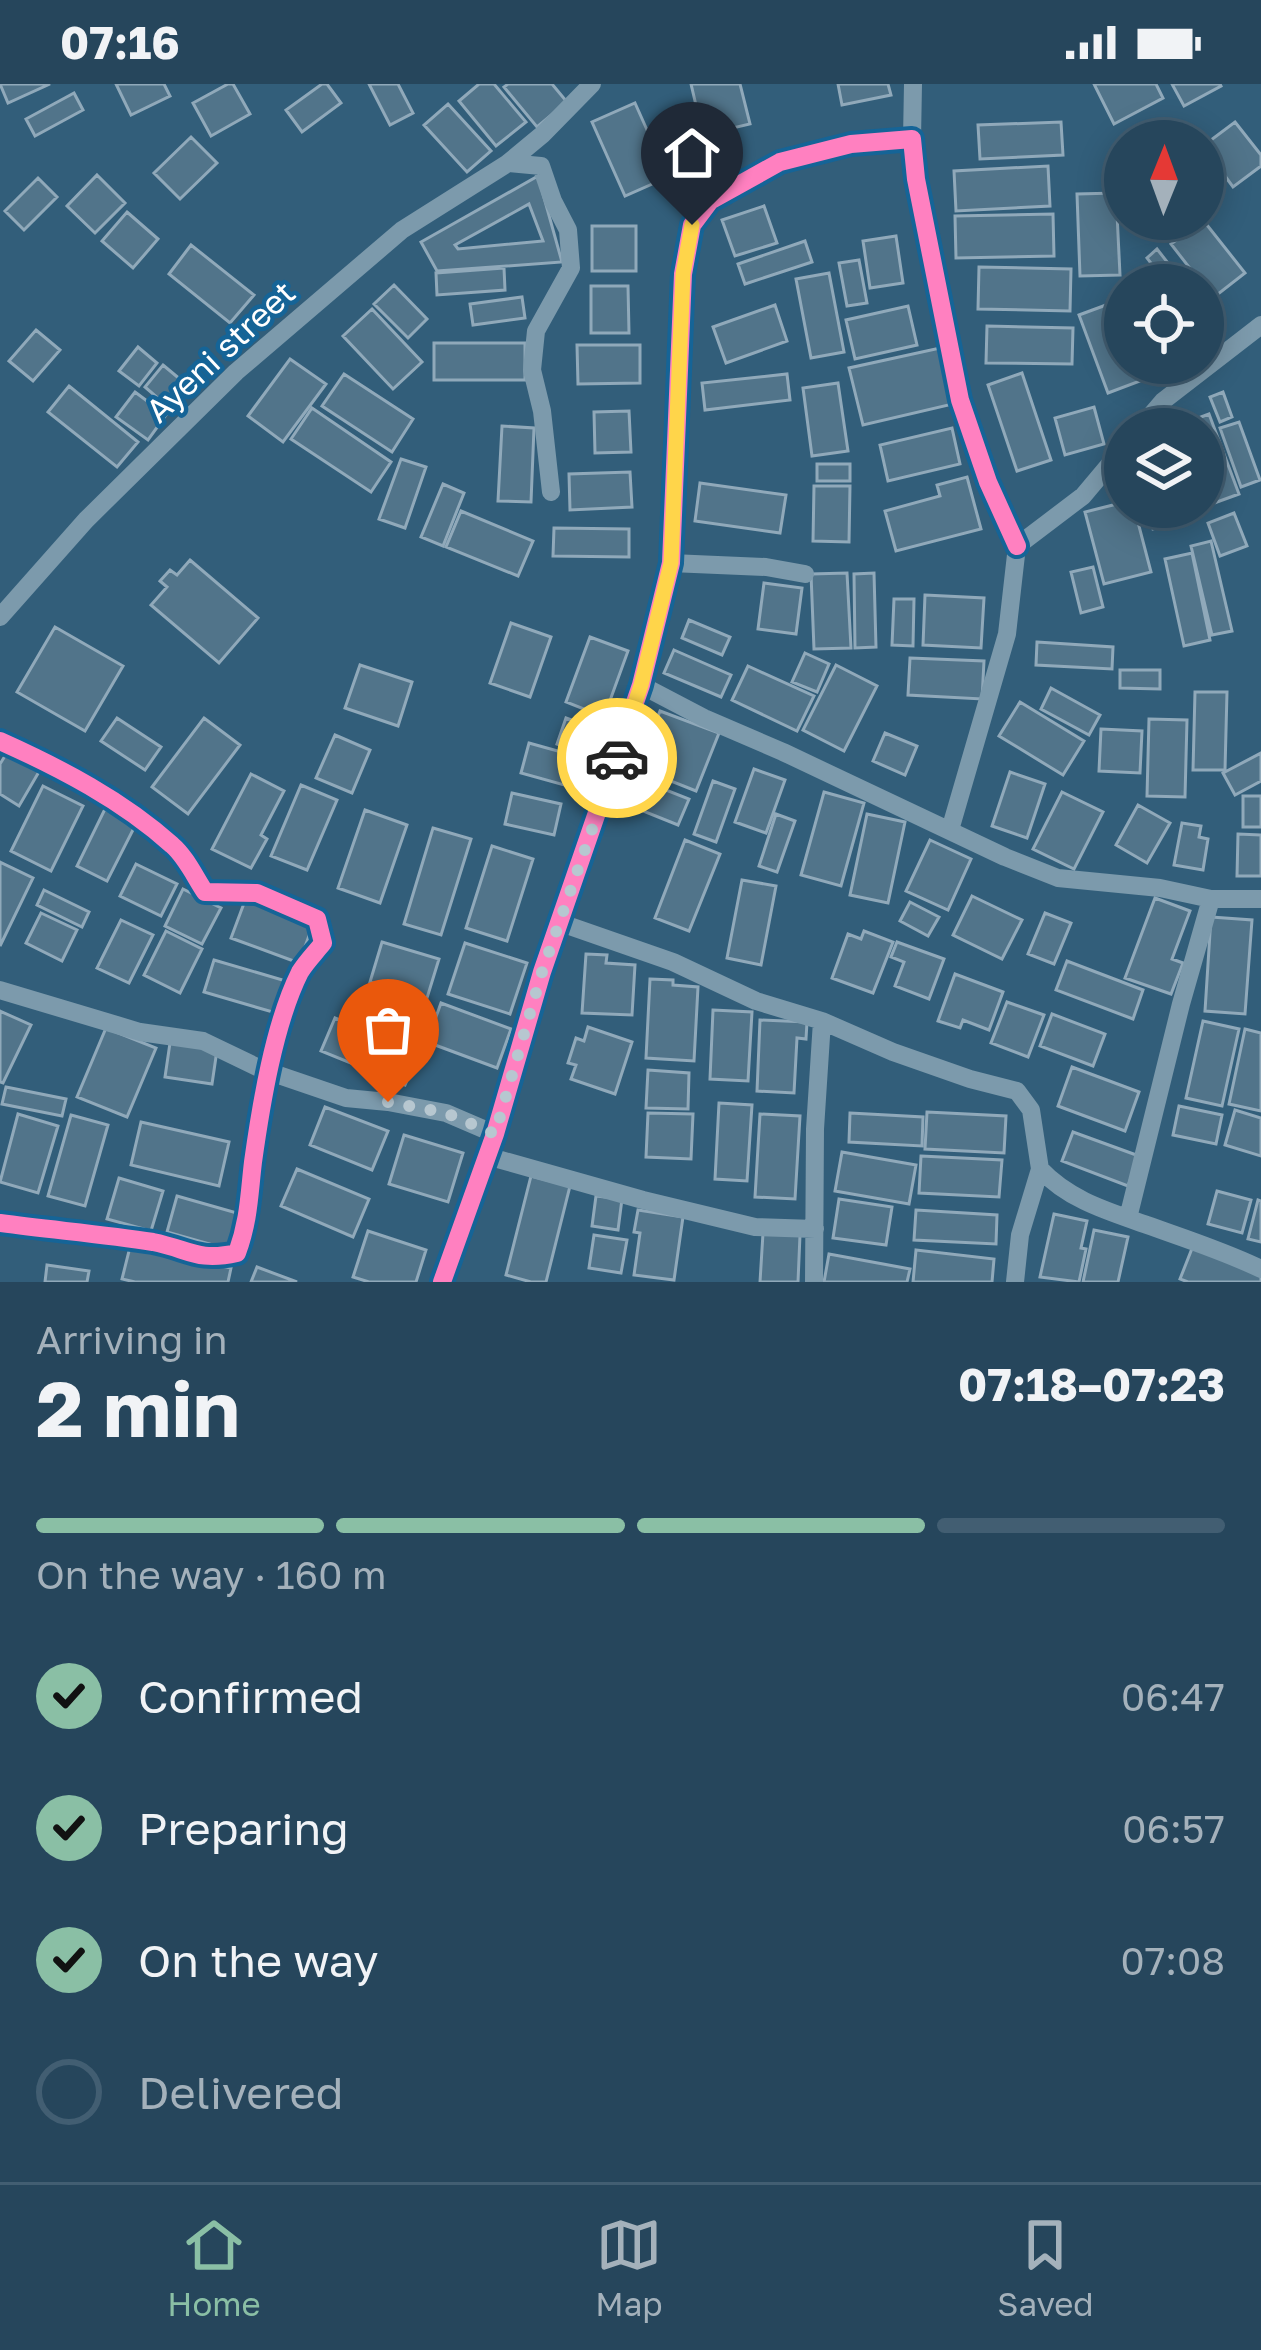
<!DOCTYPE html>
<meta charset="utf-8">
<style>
body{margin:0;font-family:"Golos Text",sans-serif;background:#325065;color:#f1f3f6;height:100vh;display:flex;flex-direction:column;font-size:45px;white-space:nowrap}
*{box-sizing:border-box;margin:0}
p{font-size:39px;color:#a4b1bb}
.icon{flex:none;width:66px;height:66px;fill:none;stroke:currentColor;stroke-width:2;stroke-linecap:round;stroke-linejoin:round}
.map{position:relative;height:1198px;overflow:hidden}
.side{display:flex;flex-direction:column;background:#26465c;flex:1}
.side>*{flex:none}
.needle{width:78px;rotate:1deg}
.buttons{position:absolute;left:1104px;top:36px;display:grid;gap:24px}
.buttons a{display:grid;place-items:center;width:120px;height:120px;border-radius:50%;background:#26465c;box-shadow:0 6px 30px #0003,0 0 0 3px #425e72;font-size:60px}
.pin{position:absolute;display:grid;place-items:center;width:102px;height:102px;color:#fff;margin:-123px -51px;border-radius:50% 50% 50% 0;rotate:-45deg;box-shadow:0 0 12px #0007}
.pin .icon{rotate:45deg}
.courier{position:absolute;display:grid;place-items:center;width:120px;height:120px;margin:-60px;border:9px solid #ffd54a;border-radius:50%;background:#fff;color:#222;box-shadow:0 3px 15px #0007}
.headline em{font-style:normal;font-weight:700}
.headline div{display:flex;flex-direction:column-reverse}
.headline{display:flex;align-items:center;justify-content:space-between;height:204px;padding:0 36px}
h1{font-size:78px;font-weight:700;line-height:90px}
.bar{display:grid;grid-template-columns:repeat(4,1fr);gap:18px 12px;align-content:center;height:144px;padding:0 36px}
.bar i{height:15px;border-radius:9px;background:#425e72}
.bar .on{background:#8abfa5}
.bar p{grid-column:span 4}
ol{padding:0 36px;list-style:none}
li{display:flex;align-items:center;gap:36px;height:132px}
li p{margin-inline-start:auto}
li .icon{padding:12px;border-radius:50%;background:#8abfa5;color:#111;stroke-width:4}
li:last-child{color:#a4b1bb}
li i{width:66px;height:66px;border:6px solid #425e72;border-radius:50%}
.status{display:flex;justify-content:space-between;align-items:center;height:84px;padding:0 60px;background:#26465c;direction:ltr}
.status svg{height:33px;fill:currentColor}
.menu{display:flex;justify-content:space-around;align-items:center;height:168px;border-top:3px solid #425e72;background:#26465c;font-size:33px;color:#a4b1bb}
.menu a{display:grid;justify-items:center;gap:6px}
.menu .on{color:#8abfa5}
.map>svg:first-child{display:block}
.building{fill:#51748a;stroke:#90a9ba;stroke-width:3;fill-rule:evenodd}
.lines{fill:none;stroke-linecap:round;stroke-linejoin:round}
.street{stroke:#7c9aac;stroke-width:18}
.cycleway-casing{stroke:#156497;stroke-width:26}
.cycleway{stroke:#ff80c0;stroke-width:18}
.done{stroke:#b7c7d0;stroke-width:12;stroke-dasharray:0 21.6}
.route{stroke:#ffd54a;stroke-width:15}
.labels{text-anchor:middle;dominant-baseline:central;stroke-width:9;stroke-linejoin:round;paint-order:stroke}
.street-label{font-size:33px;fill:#fff;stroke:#156497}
</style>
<div class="status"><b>07:16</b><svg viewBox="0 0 49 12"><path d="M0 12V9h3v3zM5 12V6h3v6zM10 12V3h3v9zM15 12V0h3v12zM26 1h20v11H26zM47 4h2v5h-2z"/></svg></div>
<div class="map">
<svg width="1261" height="1198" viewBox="0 0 1261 1198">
<rect width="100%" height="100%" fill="#325e7a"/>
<path class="building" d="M 0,0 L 50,0 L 8,19 Z
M 116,0 L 164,0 L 170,12 L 131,31 Z
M 228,0 L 233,0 L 250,30 L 211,52 L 193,19 Z
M 322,0 L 327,0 L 341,19 L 302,48 L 286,26 Z
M 369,0 L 398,0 L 413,29 L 390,41 Z
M 479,0 L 494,0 L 526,38 L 496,62 L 459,17 Z
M 508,0 L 552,0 L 567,18 L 537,43 L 504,3 Z
M 691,0 L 740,0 L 750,40 L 703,51 Z
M 838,0 L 888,0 L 891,11 L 842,21 Z
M 1094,0 L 1156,0 L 1163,14 L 1114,40 Z
M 1172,0 L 1220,0 L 1221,2 L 1184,22 Z
M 74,9 L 83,26 L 35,52 L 26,35 Z
M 635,19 L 668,93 L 625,112 L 592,38 Z
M 448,20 L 491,67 L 467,88 L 424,41 Z
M 1061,38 L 1063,71 L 980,75 L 978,41 Z
M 1235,38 L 1261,71 L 1261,82 L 1233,103 L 1225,92 L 1203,109 L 1203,62 Z
M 191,53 L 217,79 L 180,115 L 154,89 Z
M 1048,82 L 1050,122 L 956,127 L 954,87 Z
M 97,91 L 125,119 L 95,149 L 67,122 Z
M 538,92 L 562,178 L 437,187 L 421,158 ZM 529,120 L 543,157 L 458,165 L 455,161 Z
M 38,94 L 57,113 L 24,146 L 5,127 Z
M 1116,109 L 1120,191 L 1080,192 L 1077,110 Z
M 764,122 L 777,159 L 735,172 L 722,136 Z
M 127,128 L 158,155 L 133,184 L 102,157 Z
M 1053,130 L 1054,172 L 956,174 L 955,132 Z
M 1135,135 L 1174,135 L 1149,154 Z
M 1203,136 L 1245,189 L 1213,214 L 1171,160 Z
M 592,142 L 636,142 L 636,187 L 592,187 Z
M 896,152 L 903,199 L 870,204 L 863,157 Z
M 805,157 L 812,178 L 745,200 L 738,180 Z
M 191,161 L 254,211 L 230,239 L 169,190 Z
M 1157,165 L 1182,197 L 1177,201 L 1156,201 L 1147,189 L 1154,183 L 1147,174 Z
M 859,176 L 867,219 L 847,222 L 839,179 Z
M 979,183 L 1071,185 L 1070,227 L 978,225 Z
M 504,184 L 505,206 L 437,211 L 436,189 Z
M 829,189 L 844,268 L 811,274 L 796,195 Z
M 394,201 L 427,235 L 408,254 L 374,220 Z
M 591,202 L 628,202 L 629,249 L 591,249 Z
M 522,213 L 525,234 L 473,241 L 470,220 Z
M 1125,214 L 1125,279 L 1151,279 L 1156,291 L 1108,309 L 1079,231 Z
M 775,221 L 787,257 L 726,279 L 713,243 Z
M 908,222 L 917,261 L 855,275 L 846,236 Z
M 372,225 L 422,278 L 393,305 L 343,252 Z
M 987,242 L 1073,244 L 1072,280 L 986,279 Z
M 36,246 L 60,266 L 33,297 L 9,277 Z
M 434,259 L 525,259 L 525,296 L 434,296 Z
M 577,261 L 640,261 L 640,299 L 578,300 Z
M 138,263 L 157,279 L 139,302 L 119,287 Z
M 940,264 L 953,320 L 863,341 L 849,284 Z
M 290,275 L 326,300 L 283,358 L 248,332 Z
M 163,281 L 187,301 L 168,323 L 145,303 Z
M 1022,289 L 1051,376 L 1017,387 L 988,301 Z
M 344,290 L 413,335 L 392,368 L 322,322 Z
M 787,290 L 790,316 L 705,326 L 702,299 Z
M 838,299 L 848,367 L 812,372 L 803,304 Z
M 69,302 L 138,358 L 117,383 L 48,328 Z
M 135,308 L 166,331 L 148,356 L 116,333 Z
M 1223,308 L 1232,333 L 1220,338 L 1210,313 Z
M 1094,323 L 1104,360 L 1065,371 L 1055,334 Z
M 312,324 L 391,378 L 371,408 L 291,355 Z
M 629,327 L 631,368 L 595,369 L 594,328 Z
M 1209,330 L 1239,410 L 1206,422 L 1203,412 L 1203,345 L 1178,345 L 1177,342 Z
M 1239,338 L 1260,396 L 1241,403 L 1220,344 Z
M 502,342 L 534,344 L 531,418 L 498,417 Z
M 952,344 L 960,380 L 888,397 L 880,361 Z
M 401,375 L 426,383 L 405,444 L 379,435 Z
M 817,380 L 850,380 L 850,397 L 817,397 Z
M 630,388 L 632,423 L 570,426 L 569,390 Z
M 967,393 L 981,445 L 896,467 L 885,427 L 940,412 L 937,401 Z
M 700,399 L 786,411 L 780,449 L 695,437 Z
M 443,400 L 464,409 L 443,462 L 421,453 Z
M 814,402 L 850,402 L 849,458 L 813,457 Z
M 1125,418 L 1125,423 L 1134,423 L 1151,488 L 1104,500 L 1085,428 Z
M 1147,423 L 1194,423 L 1197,433 L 1153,445 Z
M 461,427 L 533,457 L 518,492 L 446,463 Z
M 1234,429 L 1247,462 L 1220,472 L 1208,439 Z
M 554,444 L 629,445 L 629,473 L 553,472 Z
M 1211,457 L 1232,547 L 1212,551 L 1191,462 Z
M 1192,469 L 1210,556 L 1184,562 L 1165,475 Z
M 190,476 L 258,534 L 219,579 L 151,521 L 167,503 L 160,497 L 170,486 L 177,491 Z
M 1093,483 L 1103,523 L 1081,529 L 1071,488 Z
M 847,489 L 851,564 L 814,565 L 811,490 Z
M 874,489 L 876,563 L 855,564 L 854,490 Z
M 764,499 L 802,504 L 796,550 L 758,545 Z
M 925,511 L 984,514 L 981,564 L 923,561 Z
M 894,515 L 914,515 L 913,562 L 892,561 Z
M 689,536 L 730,553 L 722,571 L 682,554 Z
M 511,539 L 551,553 L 530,613 L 490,599 Z
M 55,543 L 123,582 L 85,647 L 17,608 Z
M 590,553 L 628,567 L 604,633 L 566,618 Z
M 1037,558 L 1113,563 L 1112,585 L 1036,581 Z
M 674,566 L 731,591 L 721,613 L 664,589 Z
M 805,569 L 829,580 L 817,608 L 792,598 Z
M 910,574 L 984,577 L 982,615 L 908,611 Z
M 360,581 L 412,598 L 398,642 L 345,624 Z
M 836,581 L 877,602 L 844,667 L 803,646 Z
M 748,582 L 814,612 L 797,647 L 732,616 Z
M 1120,586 L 1160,586 L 1160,605 L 1120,604 Z
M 1051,604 L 1100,631 L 1089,651 L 1041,625 Z
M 1195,608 L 1227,608 L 1225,686 L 1193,686 Z
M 1020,618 L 1084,657 L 1063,691 L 999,652 Z
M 660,627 L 719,649 L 696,707 L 638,684 Z
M 117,634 L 161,663 L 145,686 L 101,657 Z
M 204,634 L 240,661 L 188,730 L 152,703 Z
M 566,634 L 594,644 L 585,670 L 557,660 Z
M 1149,635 L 1187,636 L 1185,713 L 1147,712 Z
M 1101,645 L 1142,647 L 1140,689 L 1099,687 Z
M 885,649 L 917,662 L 905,691 L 873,677 Z
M 335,651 L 370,666 L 352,709 L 316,694 Z
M 529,659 L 583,674 L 575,704 L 521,689 Z
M 8,667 L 40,686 L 19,722 L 0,710 L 0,680 Z
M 1261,669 L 1261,697 L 1235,711 L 1223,689 Z
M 754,685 L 785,696 L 766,749 L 735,738 Z
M 1010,688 L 1045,700 L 1027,754 L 992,742 Z
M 251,690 L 284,707 L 261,751 L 267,755 L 251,784 L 212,765 Z
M 633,693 L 689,715 L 678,741 L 623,719 Z
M 713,697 L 735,705 L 716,758 L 694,750 Z
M 301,701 L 337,716 L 307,786 L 271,772 Z
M 43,702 L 83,722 L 51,787 L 11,767 Z
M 824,708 L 864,719 L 841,802 L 801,791 Z
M 1062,708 L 1103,728 L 1074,785 L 1033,765 Z
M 512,709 L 561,720 L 554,751 L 505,740 Z
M 1243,712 L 1261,712 L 1261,743 L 1243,743 Z
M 1138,721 L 1170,739 L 1147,779 L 1116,761 Z
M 105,725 L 136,740 L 107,797 L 77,782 Z
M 365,726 L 407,741 L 380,819 L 338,804 Z
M 776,730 L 795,737 L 777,788 L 759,782 Z
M 867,730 L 905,738 L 888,819 L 850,811 Z
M 1182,739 L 1201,742 L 1199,753 L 1208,755 L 1203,786 L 1174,781 Z
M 433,744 L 471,755 L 441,851 L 404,840 Z
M 1238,750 L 1261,751 L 1261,792 L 1237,792 Z
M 685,756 L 720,770 L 689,847 L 655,834 Z
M 930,756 L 971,775 L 948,826 L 906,807 Z
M 492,762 L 533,775 L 507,857 L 466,844 Z
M 0,778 L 33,794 L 0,862 Z
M 136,780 L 177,800 L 161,832 L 120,812 Z
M 742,796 L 776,802 L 761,881 L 727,874 Z
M 183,805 L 221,824 L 202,860 L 165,842 Z
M 44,806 L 89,828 L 82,843 L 37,821 Z
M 972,812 L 1022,836 L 1002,875 L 953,851 Z
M 246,814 L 314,838 L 299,879 L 231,854 Z
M 1155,814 L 1190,827 L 1172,875 L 1183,879 L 1171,910 L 1125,894 Z
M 910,818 L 939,833 L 928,852 L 900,837 Z
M 41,829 L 77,846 L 62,877 L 26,859 Z
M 1045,829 L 1071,839 L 1054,880 L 1028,870 Z
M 1211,833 L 1252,836 L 1245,930 L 1205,927 Z
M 121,836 L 153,851 L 129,899 L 97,884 Z
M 166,847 L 202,865 L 180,909 L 144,891 Z
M 864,847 L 893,858 L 873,909 L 832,894 L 848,850 L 861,855 Z
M 382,858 L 439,875 L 427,914 L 370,898 Z
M 897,858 L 944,875 L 929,915 L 895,902 L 904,878 L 891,873 Z
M 465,859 L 527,879 L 510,930 L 448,910 Z
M 586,870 L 607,871 L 606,879 L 635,881 L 632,931 L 582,929 Z
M 214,876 L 286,897 L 276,929 L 204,908 Z
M 1067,877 L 1143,906 L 1133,935 L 1056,906 Z
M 955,890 L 1003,908 L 989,946 L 963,936 L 960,944 L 938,937 Z
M 650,895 L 673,896 L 673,901 L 698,903 L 694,977 L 646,974 Z
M 1007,918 L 1044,931 L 1028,973 L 991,959 Z
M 441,919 L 511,945 L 497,984 L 427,958 Z
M 713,926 L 752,928 L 748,997 L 710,995 Z
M 0,927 L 31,941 L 3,999 L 0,998 Z
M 1052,930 L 1105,950 L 1093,982 L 1040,962 Z
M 335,934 L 419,968 L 405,1001 L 321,967 Z
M 760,936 L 807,938 L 806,955 L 797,954 L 794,1009 L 757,1007 Z
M 1203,937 L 1239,945 L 1222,1022 L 1186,1014 Z
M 588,943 L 632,958 L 615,1010 L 571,995 L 576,981 L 568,979 L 576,954 L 584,957 Z
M 106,944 L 156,964 L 127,1033 L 77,1013 Z
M 1245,945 L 1261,949 L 1261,1027 L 1229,1020 Z
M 170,959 L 217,966 L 212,1000 L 165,993 Z
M 1072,983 L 1139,1008 L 1125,1047 L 1058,1022 Z
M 648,986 L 689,989 L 688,1025 L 646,1024 Z
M 6,1003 L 66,1015 L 62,1032 L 2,1020 Z
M 719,1019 L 752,1021 L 747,1097 L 715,1095 Z
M 1179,1022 L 1222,1031 L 1216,1060 L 1173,1051 Z
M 325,1023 L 388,1047 L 372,1086 L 310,1061 Z
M 1235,1026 L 1261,1034 L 1261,1072 L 1225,1061 Z
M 927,1028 L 1006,1032 L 1004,1069 L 925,1065 Z
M 648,1029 L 693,1030 L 691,1075 L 646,1073 Z
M 850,1029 L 923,1033 L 922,1062 L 849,1058 Z
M 18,1030 L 58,1042 L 38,1109 L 0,1098 Z
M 760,1030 L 800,1032 L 795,1115 L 755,1113 Z
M 71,1031 L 108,1041 L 85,1122 L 48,1112 Z
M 141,1038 L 229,1058 L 219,1102 L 131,1081 Z
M 1073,1048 L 1139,1072 L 1128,1102 L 1062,1077 Z
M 404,1051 L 463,1069 L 448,1118 L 389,1100 Z
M 842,1068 L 916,1081 L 909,1120 L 835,1107 Z
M 921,1072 L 1002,1076 L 999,1113 L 919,1109 Z
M 297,1085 L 369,1115 L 353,1153 L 281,1122 Z
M 531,1092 L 570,1102 L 546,1198 L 531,1198 L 506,1191 Z
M 119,1094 L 163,1107 L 151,1147 L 107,1135 Z
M 1217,1107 L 1251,1116 L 1242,1149 L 1208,1140 Z
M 177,1112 L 244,1131 L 234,1167 L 167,1148 Z
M 596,1112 L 622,1115 L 618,1146 L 592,1142 Z
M 839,1115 L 892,1123 L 886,1161 L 833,1154 Z
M 1258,1116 L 1261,1117 L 1261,1158 L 1248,1155 Z
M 638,1126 L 683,1133 L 674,1196 L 634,1191 L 640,1149 L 634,1148 Z
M 916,1126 L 997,1131 L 996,1160 L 914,1156 Z
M 1054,1130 L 1087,1137 L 1081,1164 L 1086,1165 L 1079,1198 L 1040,1193 Z
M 1094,1146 L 1128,1153 L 1118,1198 L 1083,1198 Z
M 368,1147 L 426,1166 L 416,1198 L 369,1198 L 353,1193 Z
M 763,1149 L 800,1151 L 798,1198 L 760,1198 Z
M 594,1151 L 627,1156 L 621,1189 L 589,1184 Z
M 1193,1162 L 1261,1189 L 1261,1198 L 1188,1198 L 1180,1195 Z
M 130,1163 L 231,1184 L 228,1198 L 135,1198 L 122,1195 Z
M 916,1166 L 994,1175 L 992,1198 L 913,1198 Z
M 829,1170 L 910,1185 L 907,1198 L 824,1198 Z
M 47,1181 L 89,1187 L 87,1198 L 45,1198 Z
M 257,1183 L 297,1198 L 251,1198 Z"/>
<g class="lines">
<path class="street" d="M 912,55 L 913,0
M 508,79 L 541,82 L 553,117 L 568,146 L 571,184 L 536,247 L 532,286 L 542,327 L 551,408
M 1139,345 L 1163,317 L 1261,241
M 671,479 L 766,483 L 805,490
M 0,533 L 86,436 L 236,288 L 402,146 L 508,79 L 543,50 L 592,0
M 641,601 L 704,634 L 783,668 L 1005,773 L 1058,794 L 1160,804 L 1211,815 L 1261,815
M 0,657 C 60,684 122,716 172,761 C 186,773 195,793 205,808 L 257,809 L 317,835 L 323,859 C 315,869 306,878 300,888 C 274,940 261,1021 253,1078 C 249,1112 249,1136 237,1169 C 197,1178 189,1165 153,1158 C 103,1150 51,1146 0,1139
M 950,746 L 1007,550 L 1017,462 L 1083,412 L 1125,362
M 561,839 L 673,878 L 756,917 L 822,937 L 893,968 L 970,995 L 1017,1007 L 1031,1026 L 1040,1085 L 1020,1151 L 1015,1198
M 0,906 L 140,948 L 203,957 L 261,985 L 346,1014 L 388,1018 L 446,1029 L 495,1050
M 487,1072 L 643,1116 L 755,1143 L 815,1145
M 1040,1085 C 1069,1116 1107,1127 1147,1141 C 1186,1155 1224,1167 1261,1185
M 1128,1134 L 1181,920 L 1211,815
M 442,1198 L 495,1050 L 542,888 L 641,601 L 671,479 L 683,190 L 692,141 L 710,117 L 780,78 L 851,60 L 912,55 L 916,95 L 960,316 L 988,398 L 1017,462
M 814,1198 L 815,1045 L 822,937"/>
<g class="cycleway-casing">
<path id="cycleway" d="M 0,657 C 60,684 122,716 172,761 C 186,773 195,793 205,808 L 257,809 L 317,835 L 323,859 C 315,869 306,878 300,888 C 274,940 261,1021 253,1078 C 249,1112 249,1136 237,1169 C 197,1178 189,1165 153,1158 C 103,1150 51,1146 0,1139
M 442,1198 L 495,1050 L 542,888 L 641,601 L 671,479 L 683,190 L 692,141 L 710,117 L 780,78 L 851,60 L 912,55 L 916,95 L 960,316 L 988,398 L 1017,462"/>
</g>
<use href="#cycleway" class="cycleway"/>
</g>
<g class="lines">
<path class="done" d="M 388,1018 L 446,1029 L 495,1050 L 542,888 L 617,674"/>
<path class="route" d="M 617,674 L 641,601 L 671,479 L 683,190 L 692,141"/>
</g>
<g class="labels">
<g class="street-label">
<text transform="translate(220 267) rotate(-43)">Ayeni street</text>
</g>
</g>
</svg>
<div class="buttons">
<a><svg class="needle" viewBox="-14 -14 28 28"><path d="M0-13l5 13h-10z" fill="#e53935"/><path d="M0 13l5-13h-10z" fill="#a4b1bb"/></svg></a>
<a><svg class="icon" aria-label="locate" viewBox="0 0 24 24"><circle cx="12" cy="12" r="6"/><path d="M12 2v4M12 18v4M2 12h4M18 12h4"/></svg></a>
<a><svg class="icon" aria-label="layers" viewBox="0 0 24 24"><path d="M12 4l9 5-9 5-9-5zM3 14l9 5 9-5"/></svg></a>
</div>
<div class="pin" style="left:388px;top:1018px;background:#ea580c"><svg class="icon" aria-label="bag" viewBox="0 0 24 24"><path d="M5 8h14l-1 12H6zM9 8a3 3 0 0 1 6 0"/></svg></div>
<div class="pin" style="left:692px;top:141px;background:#1f2937"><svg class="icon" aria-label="home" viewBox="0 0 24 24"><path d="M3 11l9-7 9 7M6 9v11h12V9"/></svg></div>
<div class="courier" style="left:617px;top:674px"><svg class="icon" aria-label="car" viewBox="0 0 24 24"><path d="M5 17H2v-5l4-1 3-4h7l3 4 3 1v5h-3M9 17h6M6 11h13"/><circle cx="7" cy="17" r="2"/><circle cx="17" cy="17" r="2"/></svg></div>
</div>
<section class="side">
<div class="headline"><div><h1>2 min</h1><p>Arriving in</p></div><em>07:18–07:23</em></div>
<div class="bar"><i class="on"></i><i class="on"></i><i class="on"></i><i></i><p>On the way · 160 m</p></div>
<ol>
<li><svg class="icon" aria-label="check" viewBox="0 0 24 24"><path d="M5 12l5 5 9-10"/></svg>Confirmed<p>06:47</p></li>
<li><svg class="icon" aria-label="check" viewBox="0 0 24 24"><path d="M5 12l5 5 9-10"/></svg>Preparing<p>06:57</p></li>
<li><svg class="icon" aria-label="check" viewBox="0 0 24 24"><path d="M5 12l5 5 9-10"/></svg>On the way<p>07:08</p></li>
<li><i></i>Delivered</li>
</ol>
</section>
<nav class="menu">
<a class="on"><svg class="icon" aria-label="home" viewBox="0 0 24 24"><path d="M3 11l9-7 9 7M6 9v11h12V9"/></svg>Home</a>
<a><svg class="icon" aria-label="map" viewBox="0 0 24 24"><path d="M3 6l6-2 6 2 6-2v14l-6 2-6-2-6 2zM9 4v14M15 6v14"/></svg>Map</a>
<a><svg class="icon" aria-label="saved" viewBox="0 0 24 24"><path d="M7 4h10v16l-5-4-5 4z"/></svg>Saved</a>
</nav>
